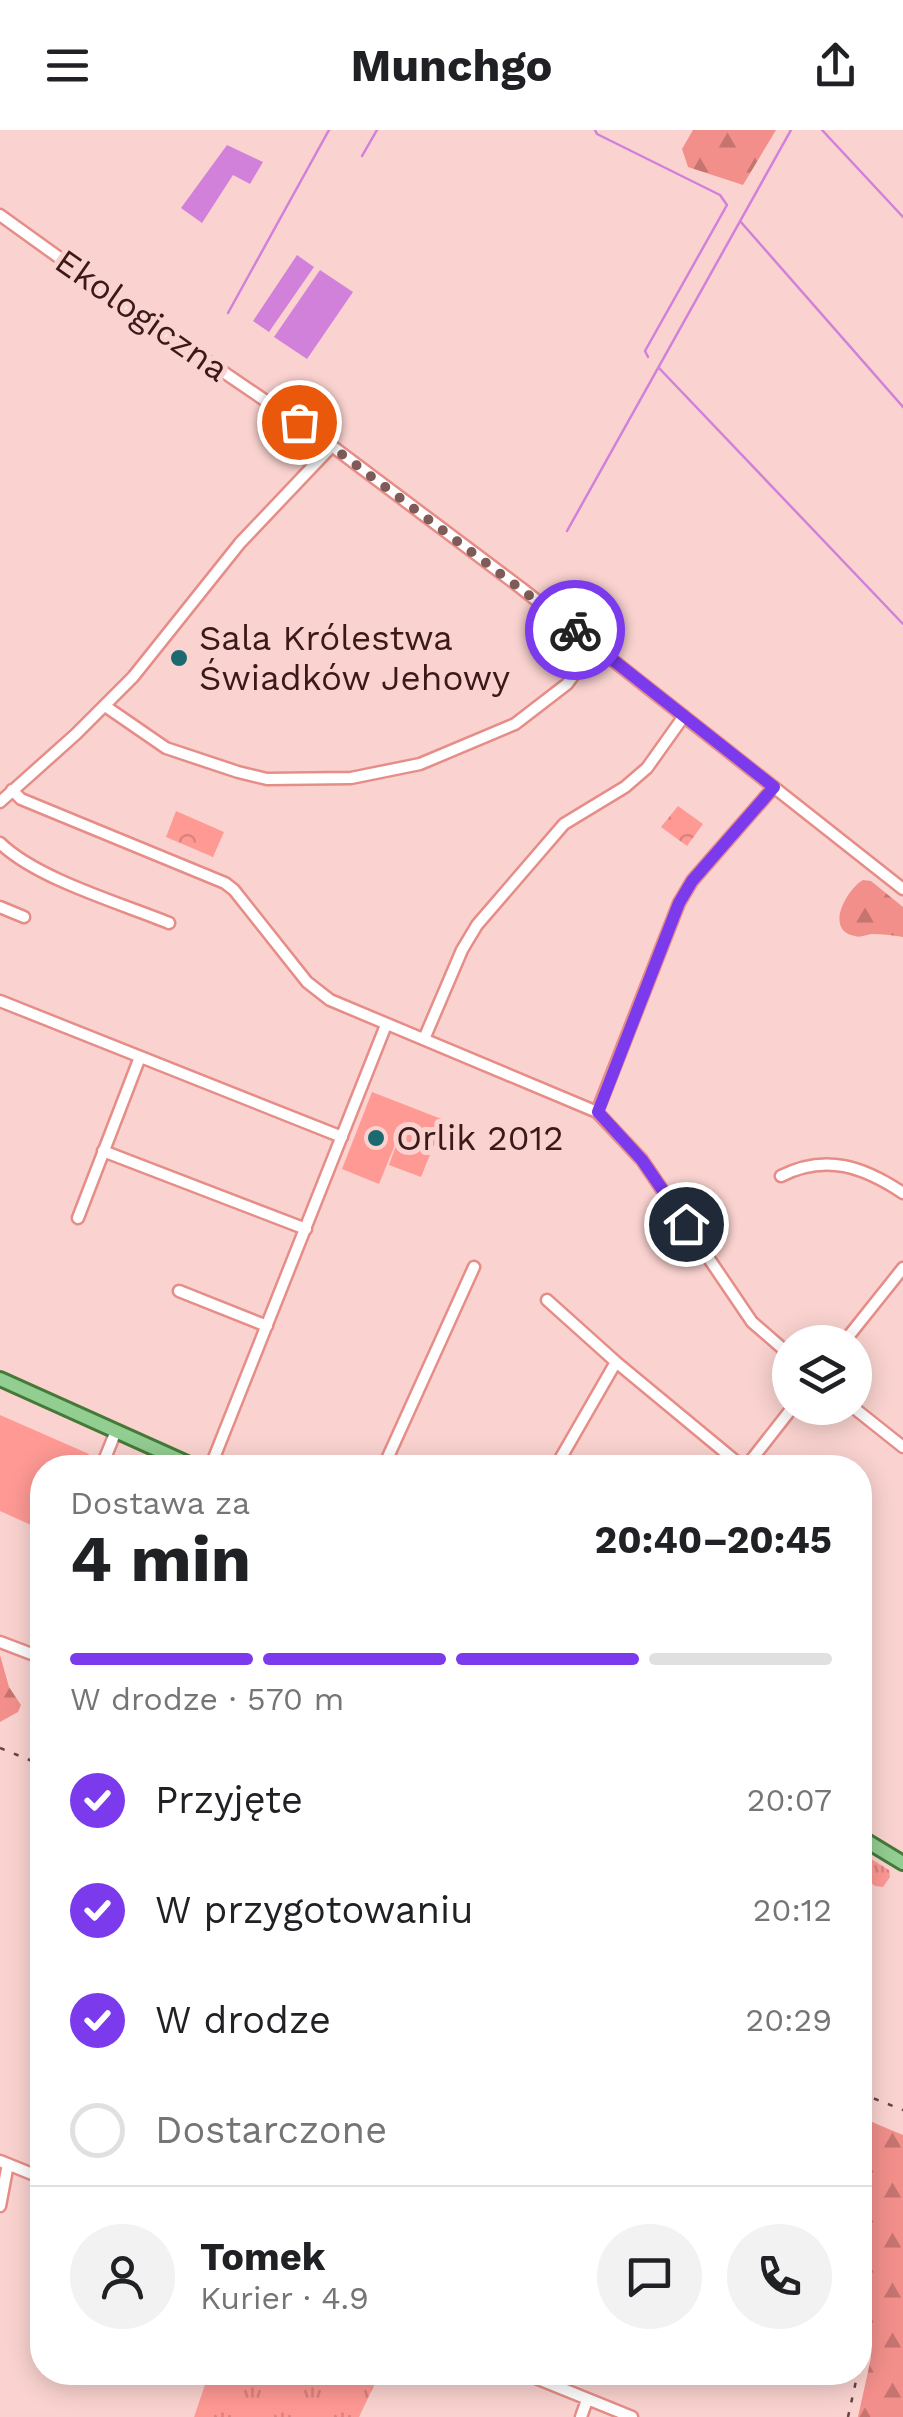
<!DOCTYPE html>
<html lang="pl">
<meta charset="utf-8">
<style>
body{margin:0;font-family:"Work Sans",sans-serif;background:#f2f2f2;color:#202124;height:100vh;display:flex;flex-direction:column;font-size:38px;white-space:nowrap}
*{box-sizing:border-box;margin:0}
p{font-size:32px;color:#757577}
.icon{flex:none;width:55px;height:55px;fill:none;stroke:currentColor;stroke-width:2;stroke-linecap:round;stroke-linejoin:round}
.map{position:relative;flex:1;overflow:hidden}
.side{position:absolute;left:30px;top:1325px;width:842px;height:930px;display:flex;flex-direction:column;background:#fff;border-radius:40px;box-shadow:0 5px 25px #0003}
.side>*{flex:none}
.controls{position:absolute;left:772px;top:1195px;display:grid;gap:20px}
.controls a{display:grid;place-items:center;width:100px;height:100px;border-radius:50%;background:#fff;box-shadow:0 5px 25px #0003;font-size:50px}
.pin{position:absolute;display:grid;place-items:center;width:85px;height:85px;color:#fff;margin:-42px;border:5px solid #fff;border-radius:50%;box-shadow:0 2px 10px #0007}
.courier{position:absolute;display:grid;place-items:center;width:100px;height:100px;margin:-50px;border:8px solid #7c3aed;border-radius:50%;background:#fff;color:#222;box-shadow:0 2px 12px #0007}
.summary em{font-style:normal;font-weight:700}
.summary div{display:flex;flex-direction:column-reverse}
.summary{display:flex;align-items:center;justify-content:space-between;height:170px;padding:0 40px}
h1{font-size:65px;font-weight:700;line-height:75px}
.bar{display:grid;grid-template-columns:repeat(4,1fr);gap:15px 10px;align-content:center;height:120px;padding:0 40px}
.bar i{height:12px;border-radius:8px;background:#e0e0e0}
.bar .selected{background:#7c3aed}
.bar p{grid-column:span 4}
.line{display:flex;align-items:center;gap:25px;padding:0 40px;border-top:2px solid #e0e0e0}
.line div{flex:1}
.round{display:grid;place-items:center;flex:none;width:105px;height:105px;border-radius:52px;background:#f2f2f2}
ol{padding:0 40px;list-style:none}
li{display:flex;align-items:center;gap:30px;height:110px}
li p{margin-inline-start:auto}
li .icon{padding:10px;border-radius:50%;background:#7c3aed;color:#fff;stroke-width:4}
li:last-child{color:#757577}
li i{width:55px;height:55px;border:5px solid #e0e0e0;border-radius:50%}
header{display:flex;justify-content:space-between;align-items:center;height:130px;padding:0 40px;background:#fff;font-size:45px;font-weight:700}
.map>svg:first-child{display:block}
.grass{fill:url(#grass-tufts)}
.forest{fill:url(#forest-firs)}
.park{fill:url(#park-crowns)}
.pitch{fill:#ff9994}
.water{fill:#d181da}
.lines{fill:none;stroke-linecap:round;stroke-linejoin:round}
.stream{stroke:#d181da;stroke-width:2.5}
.minor-casing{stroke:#e68d88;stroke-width:15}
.major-casing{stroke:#447938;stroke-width:18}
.minor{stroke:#fff;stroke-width:10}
.major{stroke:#92cd92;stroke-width:12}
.rail{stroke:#664342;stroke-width:2.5;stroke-dasharray:5 10;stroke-linecap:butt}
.done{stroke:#7e5a58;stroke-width:10;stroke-dasharray:0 18}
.route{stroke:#7c3aed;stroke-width:12}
.poi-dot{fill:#1d6970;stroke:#fad3d0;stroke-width:4}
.labels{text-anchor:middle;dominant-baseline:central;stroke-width:10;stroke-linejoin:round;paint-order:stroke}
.street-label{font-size:35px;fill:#3b1918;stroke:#fad3d0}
.poi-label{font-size:35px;fill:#3b1918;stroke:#fad3d0;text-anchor:start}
</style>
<header><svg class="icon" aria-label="menu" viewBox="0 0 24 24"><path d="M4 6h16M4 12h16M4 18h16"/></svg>Munchgo<svg class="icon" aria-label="share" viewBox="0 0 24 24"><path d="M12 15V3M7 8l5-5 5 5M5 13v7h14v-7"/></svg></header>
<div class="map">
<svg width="903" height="2287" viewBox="0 0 903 2287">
<defs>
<pattern id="grass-tufts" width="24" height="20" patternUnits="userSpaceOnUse" patternTransform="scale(2.5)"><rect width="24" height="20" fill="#ff9994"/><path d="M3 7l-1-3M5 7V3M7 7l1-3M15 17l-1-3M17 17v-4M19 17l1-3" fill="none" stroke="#db837f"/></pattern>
<pattern id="forest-firs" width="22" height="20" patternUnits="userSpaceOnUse" patternTransform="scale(2.5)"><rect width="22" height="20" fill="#f28f8a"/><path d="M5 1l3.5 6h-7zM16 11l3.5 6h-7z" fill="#c57470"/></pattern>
<pattern id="park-crowns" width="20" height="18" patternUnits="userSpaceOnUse" patternTransform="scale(2.5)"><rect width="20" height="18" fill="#ff9994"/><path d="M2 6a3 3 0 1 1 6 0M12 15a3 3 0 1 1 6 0" fill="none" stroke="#db837f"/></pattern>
</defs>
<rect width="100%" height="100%" fill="#fad3d0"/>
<path class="grass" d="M 860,1722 L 889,1740 L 890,1747 L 883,1757 L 875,1756 L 860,1745 Z
M 209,2243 L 209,2242 L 380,2243 L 359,2287 L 194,2287 Z"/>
<path class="forest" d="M 693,0 L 776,0 L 743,55 L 688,37 L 682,19 Z
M 863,750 L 871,751 L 903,777 L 903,807 C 892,805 882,804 871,804 C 866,805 860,808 855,806 C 823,800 848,758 863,750 Z
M 0,1525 L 9,1557 L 21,1575 L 18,1582 L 0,1592 Z
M 860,1987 L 903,2005 L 903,2287 L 858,2287 L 871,2228 L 868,2159 L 860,2116 Z"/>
<path class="park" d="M 678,676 L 703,694 L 687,716 L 661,697 Z
M 176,681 L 224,702 L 213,727 L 166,707 Z"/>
<path class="pitch" d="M 372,962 L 444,990 L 421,1047 L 389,1035 L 405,990 L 379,1054 L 342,1039 Z
M 0,1285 L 89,1324 L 84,1337 L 42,1338 L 42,1400 L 0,1381 Z"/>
<path class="water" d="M 227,15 L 263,32 L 250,54 L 233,45 L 202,93 L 181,78 Z
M 297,125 L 314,137 L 269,202 L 253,191 Z
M 320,140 L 353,162 L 307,229 L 274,207 Z"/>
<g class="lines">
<path class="stream" d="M 595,0 L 597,4 L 720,65 L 727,75 L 645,221 L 648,227
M 822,0 L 903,87
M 362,26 L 377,0
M 740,91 L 903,277
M 228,183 L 329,0
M 659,238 L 903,494
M 567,401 L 791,0"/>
<g class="minor-casing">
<path id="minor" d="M 0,85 L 125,175 L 332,316 L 521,458 L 903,759
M 105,576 L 166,618 L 238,642 L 267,649 L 351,648 L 420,634 L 515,594 L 567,554 L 595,516
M 12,660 L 21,669 L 225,753 L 234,760 L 307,852 L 330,870 L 597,982 L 642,1030 L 752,1192 L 790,1225
M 0,672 L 76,604 L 133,547 L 240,413 L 332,316
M 0,713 C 37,749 120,773 169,793
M 0,777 L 24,787
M 0,871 L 342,1007
M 424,909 L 462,820 L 477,795 L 564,694 L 625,657 L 647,638 L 684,586
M 597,982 L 679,773 L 692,751 L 774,657
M 103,1021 L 306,1099
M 781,1046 C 826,1023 864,1037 903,1063
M 78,1088 L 140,927
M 179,1161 L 267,1196
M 547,1170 L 616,1232 L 744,1338
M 844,1212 L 903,1138
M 854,1278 L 903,1317
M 101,1338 L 116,1301
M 210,1338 L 386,895
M 383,1338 L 474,1137
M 555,1338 L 616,1232
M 745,1338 L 792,1278
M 0,1512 L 42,1528
M 0,2031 L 42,2048
M 0,2076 L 8,2034
M 521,2242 L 632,2287
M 581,2287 L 587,2270"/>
</g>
<g class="major-casing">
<path id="major" d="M 0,1249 L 198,1338
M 860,1707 L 903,1733"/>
</g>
<use href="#minor" class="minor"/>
<use href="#major" class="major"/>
<path class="rail" d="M 0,1618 L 42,1635
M 860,1963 L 903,1980
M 860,2203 L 860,2206
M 848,2287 L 858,2242"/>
</g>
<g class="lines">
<path class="done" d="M 299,292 L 575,500"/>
<path class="route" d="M 575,500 L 774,657 L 692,751 L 679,773 L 598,982 L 642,1030 L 686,1094"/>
</g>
<g class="poi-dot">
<circle cx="179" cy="528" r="10"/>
<circle cx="376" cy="1008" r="10"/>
</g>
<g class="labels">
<g class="street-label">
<text transform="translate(142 185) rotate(35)">Ekologiczna</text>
</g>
<g class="poi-label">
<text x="199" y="508">Sala Królestwa<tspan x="199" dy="40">Świadków Jehowy</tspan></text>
<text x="396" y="1008">Orlik 2012</text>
</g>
</g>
</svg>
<div class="controls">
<a><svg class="icon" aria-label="layers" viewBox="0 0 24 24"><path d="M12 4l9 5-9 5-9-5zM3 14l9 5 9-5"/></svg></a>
</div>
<div class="pin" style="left:299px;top:292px;background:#ea580c"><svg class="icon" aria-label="bag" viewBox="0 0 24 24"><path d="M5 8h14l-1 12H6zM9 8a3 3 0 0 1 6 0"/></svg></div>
<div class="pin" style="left:686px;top:1094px;background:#1f2937"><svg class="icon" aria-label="home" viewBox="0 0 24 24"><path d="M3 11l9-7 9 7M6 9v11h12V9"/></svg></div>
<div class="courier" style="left:575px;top:500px"><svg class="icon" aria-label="bike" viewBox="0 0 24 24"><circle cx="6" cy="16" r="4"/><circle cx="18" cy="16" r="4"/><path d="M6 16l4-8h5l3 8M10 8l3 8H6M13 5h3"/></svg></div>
<section class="side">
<div class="summary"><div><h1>4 min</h1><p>Dostawa za</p></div><em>20:40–20:45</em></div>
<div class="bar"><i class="selected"></i><i class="selected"></i><i class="selected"></i><i></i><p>W drodze · 570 m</p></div>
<ol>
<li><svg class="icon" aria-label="check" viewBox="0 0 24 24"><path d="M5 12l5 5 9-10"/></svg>Przyjęte<p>20:07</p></li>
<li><svg class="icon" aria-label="check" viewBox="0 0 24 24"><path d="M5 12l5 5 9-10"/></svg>W przygotowaniu<p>20:12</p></li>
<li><svg class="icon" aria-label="check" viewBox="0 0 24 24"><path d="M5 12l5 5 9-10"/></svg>W drodze<p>20:29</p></li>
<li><i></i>Dostarczone</li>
</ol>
<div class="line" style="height:180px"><a class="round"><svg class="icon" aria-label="person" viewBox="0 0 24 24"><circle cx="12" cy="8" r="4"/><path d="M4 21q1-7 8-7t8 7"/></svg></a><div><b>Tomek</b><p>Kurier · 4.9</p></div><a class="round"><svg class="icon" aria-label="chat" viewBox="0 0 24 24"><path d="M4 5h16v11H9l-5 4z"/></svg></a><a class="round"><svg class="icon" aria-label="phone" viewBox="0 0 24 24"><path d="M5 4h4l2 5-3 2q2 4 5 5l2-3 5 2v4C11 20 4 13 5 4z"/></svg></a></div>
</section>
</div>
